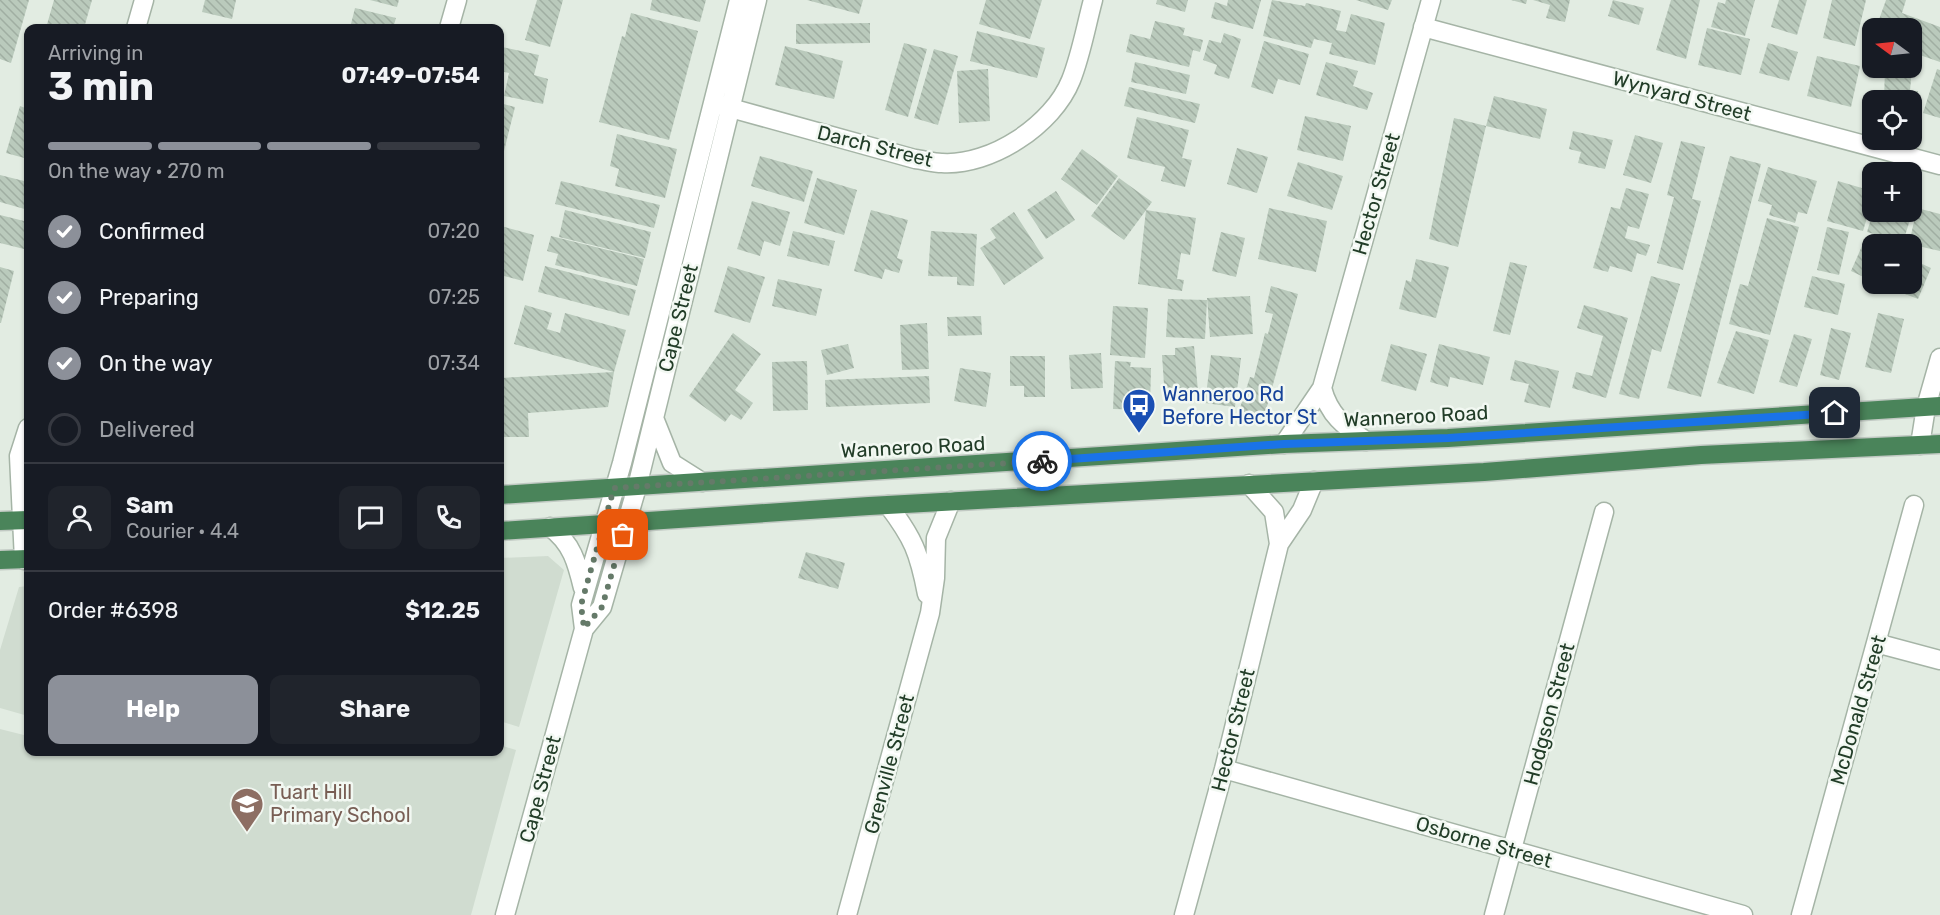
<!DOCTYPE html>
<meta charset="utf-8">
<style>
body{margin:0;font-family:Rubik,sans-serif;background:#20242c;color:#f1f3f6;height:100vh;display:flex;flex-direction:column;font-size:22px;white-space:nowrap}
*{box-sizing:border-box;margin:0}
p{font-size:20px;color:#9ea1a6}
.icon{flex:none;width:33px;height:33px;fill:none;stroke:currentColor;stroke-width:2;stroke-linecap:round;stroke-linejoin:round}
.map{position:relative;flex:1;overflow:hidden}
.panel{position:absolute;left:24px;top:24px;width:480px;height:732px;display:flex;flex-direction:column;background:#171b24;border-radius:12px;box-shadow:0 2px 4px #0004}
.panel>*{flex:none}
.needle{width:39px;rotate:285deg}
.fabs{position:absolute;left:1862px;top:18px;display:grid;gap:12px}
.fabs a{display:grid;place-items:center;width:60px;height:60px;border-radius:12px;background:#171b24;box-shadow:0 2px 4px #0004;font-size:30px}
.pin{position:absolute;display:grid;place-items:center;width:51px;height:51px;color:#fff;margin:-26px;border-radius:12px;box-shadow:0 3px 9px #0006}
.courier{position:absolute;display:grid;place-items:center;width:60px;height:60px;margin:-30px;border:4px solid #1a73e8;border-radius:50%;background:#fff;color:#222;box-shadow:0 2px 8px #0007}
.headline em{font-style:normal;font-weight:700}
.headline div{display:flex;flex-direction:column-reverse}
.headline{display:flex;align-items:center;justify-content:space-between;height:102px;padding:0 24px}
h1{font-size:39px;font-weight:700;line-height:45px}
.bar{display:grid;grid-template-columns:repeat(4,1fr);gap:9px 6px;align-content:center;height:72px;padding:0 24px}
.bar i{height:8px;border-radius:4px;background:#363941}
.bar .selected{background:#8c9099}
.bar p{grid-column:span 4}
.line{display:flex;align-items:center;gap:15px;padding:0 24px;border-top:2px solid #363941}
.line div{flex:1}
.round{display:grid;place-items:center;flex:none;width:63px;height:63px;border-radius:12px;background:#20242c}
ol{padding:0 24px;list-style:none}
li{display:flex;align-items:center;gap:18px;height:66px}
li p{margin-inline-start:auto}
li .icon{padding:6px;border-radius:50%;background:#8c9099;color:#fff;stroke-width:4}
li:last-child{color:#9ea1a6}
li i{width:33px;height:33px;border:3px solid #363941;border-radius:50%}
.button{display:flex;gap:12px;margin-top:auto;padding:12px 24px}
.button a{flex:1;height:69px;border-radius:12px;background:#8c9099;color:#fff;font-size:24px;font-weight:700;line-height:69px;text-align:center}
.button a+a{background:#20242c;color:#f1f3f6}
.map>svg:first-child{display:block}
.built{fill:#d0dcd0}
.building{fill:url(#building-back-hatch)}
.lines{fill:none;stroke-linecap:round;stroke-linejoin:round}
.minor-casing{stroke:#a5b4a6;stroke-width:21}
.tertiary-casing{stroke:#a5b4a6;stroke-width:21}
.trunk-casing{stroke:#c1c9c3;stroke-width:21}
.minor{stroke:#fff;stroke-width:18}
.tertiary{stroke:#fff;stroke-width:18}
.trunk{stroke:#4a845a;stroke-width:18}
.done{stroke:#657a69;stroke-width:6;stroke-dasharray:0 10.8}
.route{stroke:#1a73e8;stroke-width:8}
.labels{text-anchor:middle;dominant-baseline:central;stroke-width:5;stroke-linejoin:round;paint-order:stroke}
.street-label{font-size:20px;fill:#223d28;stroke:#f2f8f2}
.transit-label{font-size:20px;fill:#164399;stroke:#f2f8f2;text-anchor:start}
.education-label{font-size:20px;fill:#785e54;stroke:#f2f8f2;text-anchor:start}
</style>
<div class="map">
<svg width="1940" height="915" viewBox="0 0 1940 915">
<defs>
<pattern id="building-back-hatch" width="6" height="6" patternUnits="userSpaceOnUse" patternTransform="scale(1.5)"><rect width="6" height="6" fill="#bacabc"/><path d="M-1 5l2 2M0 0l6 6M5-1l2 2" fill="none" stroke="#a0aea2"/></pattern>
</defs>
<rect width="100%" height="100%" fill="#e2ece2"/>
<path class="built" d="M 548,556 L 564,570 L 519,727 L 500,721 L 500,558 Z
M 28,586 L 28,716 L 0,708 L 0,650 L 19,587 Z
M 0,729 L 28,736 L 28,752 L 500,752 L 500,745 L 516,750 L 471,915 L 0,915 Z"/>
<path class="building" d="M 0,0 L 29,0 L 11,63 L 0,59 Z
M 54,0 L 92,0 L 84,28 L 46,28 Z
M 205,0 L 236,0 L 232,19 L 202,12 Z
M 370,0 L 399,0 L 397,7 Z
M 537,0 L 563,0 L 550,47 L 525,40 Z
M 652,0 L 706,0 L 700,22 L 650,10 Z
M 807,0 L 863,0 L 859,14 Z
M 986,0 L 1042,0 L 1030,39 L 979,24 Z
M 1157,0 L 1188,0 L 1185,12 L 1156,4 Z
M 1228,0 L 1261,0 L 1253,29 L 1211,18 L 1215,2 L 1227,6 Z
M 1272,0 L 1305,6 L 1306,3 L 1341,11 L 1336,30 L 1346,32 L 1351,14 L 1385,23 L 1375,65 L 1329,54 L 1332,43 L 1314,39 L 1311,48 L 1263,36 Z
M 1356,0 L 1392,0 L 1388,10 Z
M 1511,0 L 1527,0 L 1526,4 Z
M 1533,0 L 1570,0 L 1565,22 L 1546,18 L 1550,5 Z
M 1613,0 L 1644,8 L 1639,25 L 1608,16 Z
M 1671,0 L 1700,0 L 1686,59 L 1656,50 Z
M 1726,0 L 1755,0 L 1745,36 L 1711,27 L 1718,2 L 1725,4 Z
M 1779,0 L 1807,0 L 1797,35 L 1771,27 Z
M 1832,0 L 1866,0 L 1855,46 L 1823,38 Z
M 1886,0 L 1906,0 L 1902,13 L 1940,27 L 1940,62 L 1911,52 L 1911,28 L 1876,28 Z
M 355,8 L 396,18 L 393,28 L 350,28 Z
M 631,13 L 698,31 L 669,140 L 599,122 L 622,36 L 625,37 Z
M 1155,21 L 1185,28 L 1183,35 L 1203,40 L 1200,52 L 1193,50 L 1189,67 L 1126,52 L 1130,34 L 1150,39 Z
M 870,23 L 870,43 L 796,44 L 796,24 Z
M 1707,28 L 1750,39 L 1741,75 L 1698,65 Z
M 977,31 L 1045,48 L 1037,78 L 970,61 Z
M 1224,33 L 1241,39 L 1229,79 L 1214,74 L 1217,65 L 1203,60 L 1209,40 L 1221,43 Z
M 1264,41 L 1309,54 L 1300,85 L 1278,79 L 1273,94 L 1251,87 Z
M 904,43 L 927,49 L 908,117 L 885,110 Z
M 1768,43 L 1798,52 L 1789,81 L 1759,73 Z
M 785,46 L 843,61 L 834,99 L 775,85 Z
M 502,47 L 539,55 L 534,75 L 548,79 L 543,104 L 504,96 L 509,73 L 500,71 Z
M 934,49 L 958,56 L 938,125 L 914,118 Z
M 1817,56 L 1860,66 L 1851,107 L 1807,96 Z
M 1135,62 L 1190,75 L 1186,94 L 1131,82 Z
M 1326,62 L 1358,71 L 1353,86 L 1373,93 L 1367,110 L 1316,95 Z
M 1885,68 L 1912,68 L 1910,91 L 1918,91 L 1916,117 L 1911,117 L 1911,100 L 1884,100 Z
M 988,69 L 990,121 L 959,123 L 957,71 Z
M 1937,69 L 1940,70 L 1940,118 L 1923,113 Z
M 1129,87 L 1200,104 L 1195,123 L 1124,106 Z
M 1494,96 L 1547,109 L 1540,139 L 1486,126 Z
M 500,103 L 515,107 L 503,155 L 500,154 Z
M 20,106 L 28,109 L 28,159 L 6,153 Z
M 1305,116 L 1351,126 L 1343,161 L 1297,150 Z
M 1137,117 L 1189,130 L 1182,158 L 1192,160 L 1185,187 L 1161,181 L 1165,167 L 1127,158 Z
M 1454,118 L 1486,126 L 1458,247 L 1429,239 Z
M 1573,131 L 1613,140 L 1605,169 L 1578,163 L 1581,152 L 1569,149 Z
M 617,134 L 677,149 L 665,198 L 615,186 L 619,169 L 610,166 Z
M 1635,135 L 1663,143 L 1651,183 L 1623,175 Z
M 1681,141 L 1705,147 L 1692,199 L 1701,201 L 1683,270 L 1657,263 L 1674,197 L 1667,195 Z
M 1237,148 L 1268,157 L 1257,193 L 1227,184 Z
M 1082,149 L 1118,176 L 1097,205 L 1061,179 Z
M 760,156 L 813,171 L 804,202 L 751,186 Z
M 1730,156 L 1761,164 L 1701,397 L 1667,388 Z
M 1298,162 L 1343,176 L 1332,210 L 1287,196 Z
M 1768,167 L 1817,181 L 1807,214 L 1798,212 L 1795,223 L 1769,215 L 1772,205 L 1758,201 Z
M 0,175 L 28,182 L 28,210 L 0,202 Z
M 817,178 L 857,190 L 844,235 L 804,223 Z
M 1119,178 L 1152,202 L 1124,240 L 1091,216 Z
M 561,181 L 660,205 L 654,228 L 555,204 Z
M 1838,181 L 1872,191 L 1872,201 L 1863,231 L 1827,221 Z
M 1626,188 L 1649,194 L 1639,229 L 1628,226 L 1625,238 L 1650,245 L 1646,256 L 1637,253 L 1632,272 L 1610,266 L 1608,272 L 1593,268 L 1611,207 L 1620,209 Z
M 1056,191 L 1075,220 L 1046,239 L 1027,210 Z
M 752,201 L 790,212 L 780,246 L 764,241 L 760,256 L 737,249 Z
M 1911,203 L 1915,204 L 1903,242 L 1867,232 L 1873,212 L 1911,212 Z
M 1269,208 L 1327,221 L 1316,272 L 1258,259 Z
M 1917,208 L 1940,214 L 1940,251 L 1909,244 Z
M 565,210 L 651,232 L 645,258 L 559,237 Z
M 871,210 L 908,220 L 897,258 L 903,260 L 899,273 L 885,269 L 882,279 L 854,271 Z
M 1146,210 L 1196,218 L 1190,255 L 1181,253 L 1177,279 L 1184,280 L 1182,291 L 1138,284 Z
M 1014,212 L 1044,258 L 1004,285 L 980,248 L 996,238 L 990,229 Z
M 0,215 L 28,222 L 28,250 L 0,243 Z
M 1767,218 L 1799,227 L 1770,335 L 1729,324 L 1740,284 L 1748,286 Z
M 501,226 L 534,235 L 523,281 L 500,275 L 504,249 L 500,248 Z
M 1827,227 L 1849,232 L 1839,275 L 1817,270 Z
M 793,231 L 835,241 L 829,266 L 787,256 Z
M 931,231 L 977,234 L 974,286 L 957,285 L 957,277 L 928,276 Z
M 1221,232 L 1245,238 L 1236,277 L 1212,271 Z
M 551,236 L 644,259 L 637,286 L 555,265 L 558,254 L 547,251 Z
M 1862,246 L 1872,251 L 1872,281 L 1851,271 Z
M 1416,259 L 1449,267 L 1436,318 L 1399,309 L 1406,280 L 1411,282 Z
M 1911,259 L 1931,268 L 1918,299 L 1879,284 L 1911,284 Z
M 1510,262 L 1527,266 L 1510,335 L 1493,331 Z
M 545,266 L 636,290 L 629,316 L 538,292 Z
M 728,266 L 765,277 L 750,323 L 714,312 Z
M 0,267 L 14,271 L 1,323 L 0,323 Z
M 1651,276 L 1680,284 L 1661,352 L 1652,349 L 1639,399 L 1619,394 Z
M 1812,276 L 1845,284 L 1838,315 L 1804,307 Z
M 778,279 L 822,289 L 816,316 L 772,306 Z
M 1271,286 L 1298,294 L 1264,417 L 1239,411 L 1250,377 L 1254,378 L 1265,333 L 1268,334 L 1273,314 L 1265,312 Z
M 1250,296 L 1253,334 L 1210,337 L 1207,298 Z
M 1168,299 L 1207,300 L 1205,339 L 1166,337 Z
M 525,305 L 552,313 L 547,329 L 560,333 L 565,313 L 626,330 L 614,372 L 514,344 Z
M 1584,305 L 1628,318 L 1606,398 L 1572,388 L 1576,372 L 1592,376 L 1603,336 L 1577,328 Z
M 1113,306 L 1148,308 L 1145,358 L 1110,355 Z
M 1878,313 L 1904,319 L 1891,373 L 1865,367 Z
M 981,316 L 982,335 L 948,336 L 947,317 Z
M 927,323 L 929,369 L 902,370 L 900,325 Z
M 1831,328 L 1851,333 L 1839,380 L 1820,375 Z
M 1736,331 L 1769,340 L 1754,394 L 1717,383 Z
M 733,333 L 761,354 L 735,390 L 753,403 L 741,420 L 731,414 L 725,422 L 689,396 Z
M 1794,334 L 1812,339 L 1797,387 L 1779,382 Z
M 848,344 L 854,368 L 827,375 L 821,350 Z
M 1391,344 L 1427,354 L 1416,391 L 1381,381 Z
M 1439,344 L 1490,357 L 1483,385 L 1450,377 L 1448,387 L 1430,382 Z
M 1194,346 L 1198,391 L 1165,399 L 1162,355 L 1175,355 L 1175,348 Z
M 1101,353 L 1103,388 L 1071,389 L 1069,355 Z
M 1211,355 L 1241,358 L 1235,407 L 1205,403 Z
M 1010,356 L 1045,356 L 1045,397 L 1024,397 L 1024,386 L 1010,386 Z
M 1515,360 L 1559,371 L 1550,408 L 1524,402 L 1529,384 L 1510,380 Z
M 807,361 L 808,410 L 773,411 L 772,362 Z
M 1115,361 L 1131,362 L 1130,367 L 1151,368 L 1150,410 L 1113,409 Z
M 960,368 L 991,373 L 986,407 L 954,401 Z
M 614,372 L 608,407 L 528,413 L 529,437 L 500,437 L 500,378 Z
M 929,376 L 930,403 L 826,407 L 825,380 Z
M 806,552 L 845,563 L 838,589 L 798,578 Z"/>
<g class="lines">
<g class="minor-casing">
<path id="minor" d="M 1423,27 L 1940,165
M 136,28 L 144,0
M 449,28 L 457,0
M 716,104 L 915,159 C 924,160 933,163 942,163 C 991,166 1053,125 1071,80 C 1081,55 1086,26 1093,0
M 1322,388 C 1329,415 1344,426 1366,441
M 1284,444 L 1322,388 L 1431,0
M 1920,445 L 1926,407 L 1940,358
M 1249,484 L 1274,512 L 1279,544
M 888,505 C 913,538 919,552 927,594
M 24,560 L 19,456 L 28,428
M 1876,643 L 1940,660
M 1224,769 L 1743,915
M 847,915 L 930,613 L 935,578 L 936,538 L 951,501
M 1184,915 L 1224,769 L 1279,544 L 1302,510 L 1314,481
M 1494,915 L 1604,512
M 1801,915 L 1914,505"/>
</g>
<g class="tertiary-casing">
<path id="tertiary" d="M 654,418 L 672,463 L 702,482
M 550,527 C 572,543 577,563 583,588
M 584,629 L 602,607 L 637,487 L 757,0
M 505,915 L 584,629 L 581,605 L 622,463 L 739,0"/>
</g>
<g class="trunk-casing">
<path id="trunk" d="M 500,495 L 1284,444 L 1448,438 L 1940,406
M 0,521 L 28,520
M 500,531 L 869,506 L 1484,472 L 1701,455 L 1940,444
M 0,560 L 28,559"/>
</g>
<use href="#minor" class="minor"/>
<use href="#tertiary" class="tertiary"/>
<use href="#trunk" class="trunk"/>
</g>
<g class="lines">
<path class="done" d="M 623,535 L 602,607 L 584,628 L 581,605 L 614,488 L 1042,461"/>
<path class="route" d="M 1042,461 L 1284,444 L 1448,438 L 1835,413"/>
</g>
<defs>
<g id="bus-pin" transform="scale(1.725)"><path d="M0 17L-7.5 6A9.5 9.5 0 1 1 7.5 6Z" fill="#1a4fb4" stroke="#f2f8f2"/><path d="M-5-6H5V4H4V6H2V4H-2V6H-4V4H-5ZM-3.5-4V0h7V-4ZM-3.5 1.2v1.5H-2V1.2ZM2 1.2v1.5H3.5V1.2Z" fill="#fff"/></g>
<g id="school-pin" transform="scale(1.725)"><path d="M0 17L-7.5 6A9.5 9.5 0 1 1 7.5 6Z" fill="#8d6e63" stroke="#f2f8f2"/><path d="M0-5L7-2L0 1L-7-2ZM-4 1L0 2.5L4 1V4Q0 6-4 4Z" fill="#fff"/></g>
</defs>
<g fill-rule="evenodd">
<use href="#bus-pin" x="1139" y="405"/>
<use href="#school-pin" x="247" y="804"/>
</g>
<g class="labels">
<g class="street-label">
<text transform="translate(1682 96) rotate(15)">Wynyard Street</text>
<text transform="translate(875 146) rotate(14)">Darch Street</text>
<text transform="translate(1376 194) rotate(-74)">Hector Street</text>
<text transform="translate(678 318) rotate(-76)">Cape Street</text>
<text transform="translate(1416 416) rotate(-3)">Wanneroo Road</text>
<text transform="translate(913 447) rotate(-3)">Wanneroo Road</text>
<text transform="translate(1858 710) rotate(-74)">McDonald Street</text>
<text transform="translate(1549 714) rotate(-75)">Hodgson Street</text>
<text transform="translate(1233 730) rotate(-76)">Hector Street</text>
<text transform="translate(889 764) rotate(-75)">Grenville Street</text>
<text transform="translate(540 789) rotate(-75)">Cape Street</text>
<text transform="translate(1484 842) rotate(16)">Osborne Street</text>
</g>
<g class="transit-label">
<text x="1162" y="394">Wanneroo Rd<tspan x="1162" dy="23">Before Hector St</tspan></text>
</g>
<g class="education-label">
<text x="270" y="792">Tuart Hill<tspan x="270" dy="23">Primary School</tspan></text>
</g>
</g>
</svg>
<div class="fabs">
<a><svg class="needle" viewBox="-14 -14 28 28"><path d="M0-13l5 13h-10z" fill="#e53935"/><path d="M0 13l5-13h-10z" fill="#9ea1a6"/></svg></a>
<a><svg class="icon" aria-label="locate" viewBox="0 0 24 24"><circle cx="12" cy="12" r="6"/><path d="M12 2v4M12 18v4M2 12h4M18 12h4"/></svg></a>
<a>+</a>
<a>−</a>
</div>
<div class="pin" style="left:623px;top:535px;background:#ea580c"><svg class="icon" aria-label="bag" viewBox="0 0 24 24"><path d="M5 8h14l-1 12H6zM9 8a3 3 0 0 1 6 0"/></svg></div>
<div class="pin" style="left:1835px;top:413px;background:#1f2937"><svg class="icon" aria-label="home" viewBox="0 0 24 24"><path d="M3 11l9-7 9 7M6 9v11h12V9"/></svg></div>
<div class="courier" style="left:1042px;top:461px"><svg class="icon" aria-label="bike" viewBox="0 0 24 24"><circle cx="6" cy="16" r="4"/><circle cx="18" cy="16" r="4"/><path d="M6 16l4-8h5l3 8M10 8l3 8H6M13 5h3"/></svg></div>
<section class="panel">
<div class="headline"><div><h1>3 min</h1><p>Arriving in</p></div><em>07:49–07:54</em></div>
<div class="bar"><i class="selected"></i><i class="selected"></i><i class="selected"></i><i></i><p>On the way · 270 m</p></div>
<ol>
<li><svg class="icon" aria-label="check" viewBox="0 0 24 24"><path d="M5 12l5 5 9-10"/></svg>Confirmed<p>07:20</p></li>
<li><svg class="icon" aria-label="check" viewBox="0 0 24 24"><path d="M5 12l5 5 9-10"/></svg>Preparing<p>07:25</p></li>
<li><svg class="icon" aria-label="check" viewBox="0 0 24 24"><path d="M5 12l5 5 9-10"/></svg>On the way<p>07:34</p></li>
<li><i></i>Delivered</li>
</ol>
<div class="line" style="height:108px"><a class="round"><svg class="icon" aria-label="person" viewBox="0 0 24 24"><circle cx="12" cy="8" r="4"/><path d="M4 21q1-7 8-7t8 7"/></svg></a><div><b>Sam</b><p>Courier · 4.4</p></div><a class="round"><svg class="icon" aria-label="chat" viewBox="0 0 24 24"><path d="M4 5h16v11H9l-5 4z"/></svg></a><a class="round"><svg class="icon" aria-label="phone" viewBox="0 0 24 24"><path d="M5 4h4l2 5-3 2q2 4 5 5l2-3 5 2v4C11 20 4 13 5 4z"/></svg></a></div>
<div class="line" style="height:78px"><div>Order #6398</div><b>$12.25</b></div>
<div class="button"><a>Help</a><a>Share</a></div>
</section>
</div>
